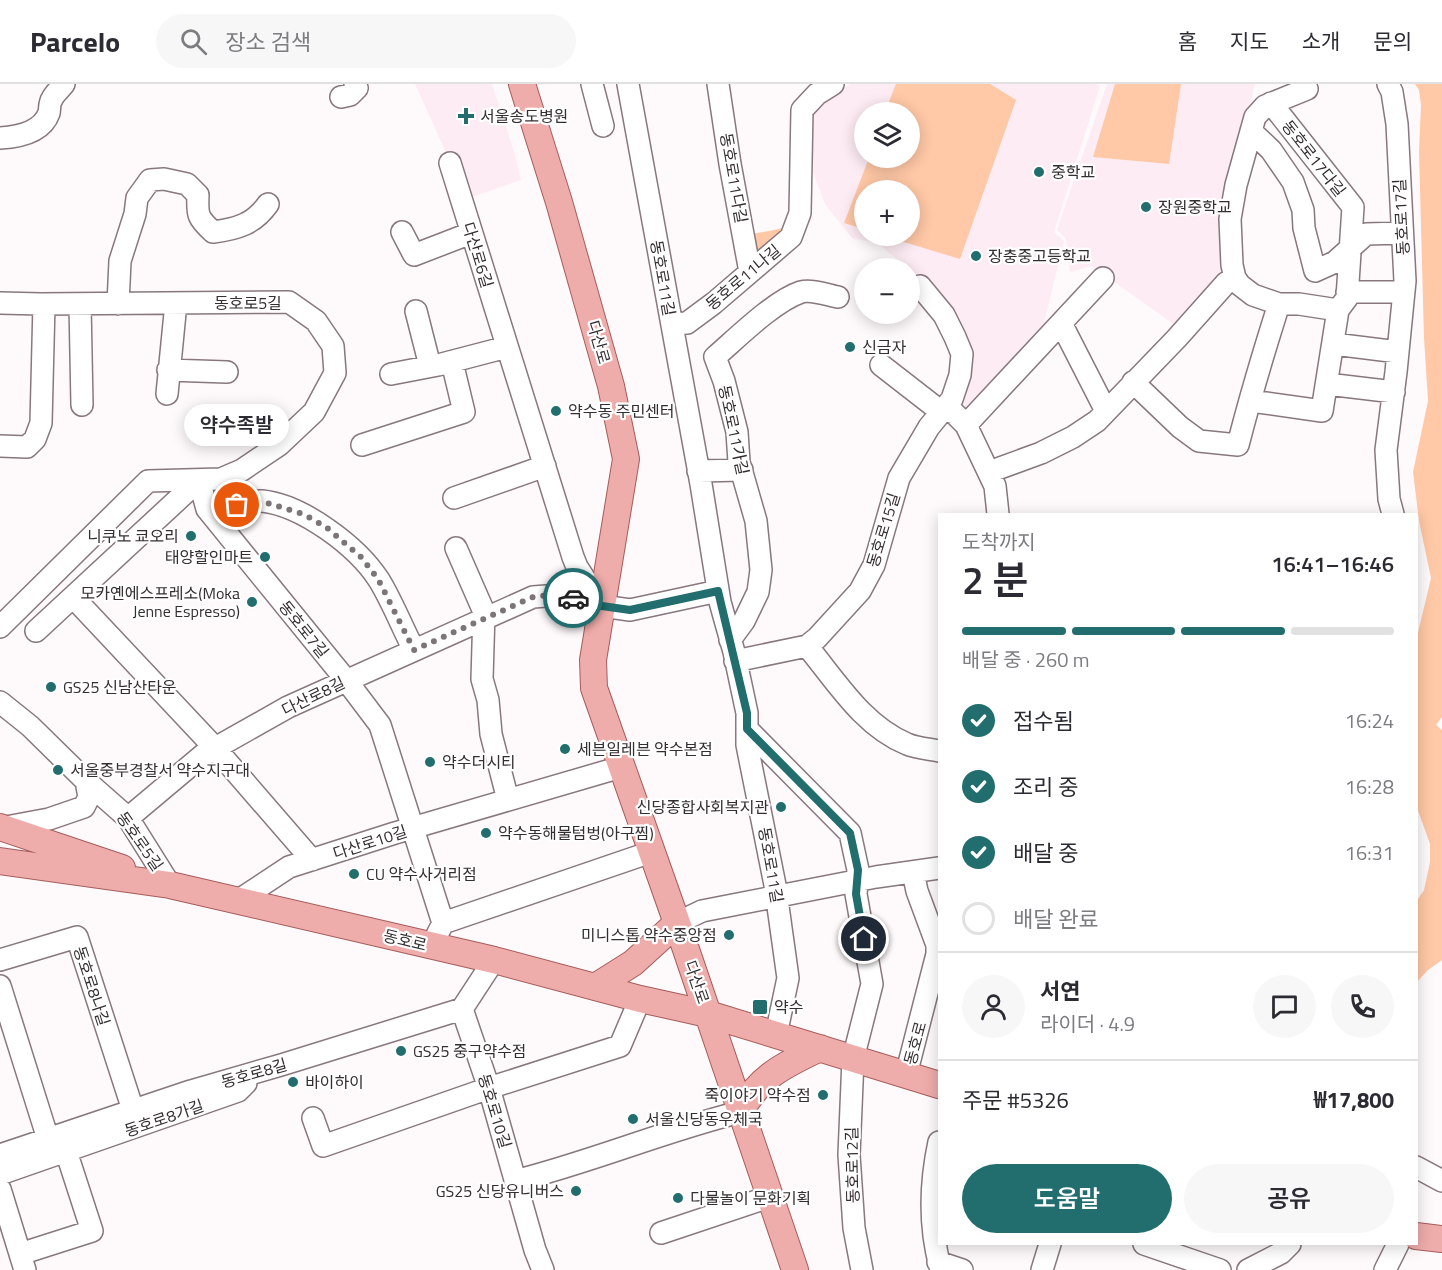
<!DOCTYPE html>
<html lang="ko">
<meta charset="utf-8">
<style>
body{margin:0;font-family:"Titillium Web","Noto Sans KR",sans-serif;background:#f7f7f7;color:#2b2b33;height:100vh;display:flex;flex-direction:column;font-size:22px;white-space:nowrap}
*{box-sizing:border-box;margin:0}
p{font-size:20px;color:#7c7c81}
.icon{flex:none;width:33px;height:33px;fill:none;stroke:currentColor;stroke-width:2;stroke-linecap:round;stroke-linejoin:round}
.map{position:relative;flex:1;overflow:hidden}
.details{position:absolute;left:938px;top:429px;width:480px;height:732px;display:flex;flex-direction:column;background:#fff;border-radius:0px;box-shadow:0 3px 15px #0003}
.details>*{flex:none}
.buttons{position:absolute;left:854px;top:18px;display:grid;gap:12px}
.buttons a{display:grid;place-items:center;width:66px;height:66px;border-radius:50%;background:#fff;box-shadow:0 3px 15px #0003;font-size:30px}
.pin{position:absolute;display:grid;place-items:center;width:51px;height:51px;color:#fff;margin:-26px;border:3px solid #fff;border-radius:50%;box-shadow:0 2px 6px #0007}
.courier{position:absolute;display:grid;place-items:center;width:60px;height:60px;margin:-30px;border:4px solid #226d6d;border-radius:50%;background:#fff;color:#222;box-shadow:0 2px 8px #0007}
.bubble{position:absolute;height:42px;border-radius:21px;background:#fff;box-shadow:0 3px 15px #0003;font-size:20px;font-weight:600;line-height:42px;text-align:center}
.headline em{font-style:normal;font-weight:600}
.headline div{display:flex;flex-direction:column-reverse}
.headline{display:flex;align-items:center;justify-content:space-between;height:102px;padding:0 24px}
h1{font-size:39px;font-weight:600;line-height:45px}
.bar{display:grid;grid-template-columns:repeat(4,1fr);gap:9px 6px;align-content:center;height:72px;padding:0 24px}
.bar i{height:8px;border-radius:4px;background:#e1e1e2}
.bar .active{background:#226d6d}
.bar p{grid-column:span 4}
.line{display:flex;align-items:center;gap:15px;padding:0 24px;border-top:2px solid #e1e1e2}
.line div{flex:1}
.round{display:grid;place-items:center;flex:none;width:63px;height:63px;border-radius:32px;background:#f7f7f7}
ol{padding:0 24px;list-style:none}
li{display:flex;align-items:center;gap:18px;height:66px}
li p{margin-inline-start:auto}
li .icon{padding:6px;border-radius:50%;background:#226d6d;color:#fff;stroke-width:4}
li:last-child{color:#7c7c81}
li i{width:33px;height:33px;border:3px solid #e1e1e2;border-radius:50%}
.primary-button{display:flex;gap:12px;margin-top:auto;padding:12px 24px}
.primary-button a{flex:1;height:69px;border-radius:36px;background:#226d6d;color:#fff;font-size:24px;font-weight:600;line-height:69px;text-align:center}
.primary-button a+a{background:#f7f7f7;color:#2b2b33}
header{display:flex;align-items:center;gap:36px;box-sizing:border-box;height:84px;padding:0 30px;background:#fff;border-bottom:2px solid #e1e1e2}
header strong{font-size:28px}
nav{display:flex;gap:33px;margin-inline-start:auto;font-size:21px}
.search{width:420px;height:54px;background:#f7f7f7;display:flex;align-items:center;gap:15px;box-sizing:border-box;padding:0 21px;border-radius:33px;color:#7c7c81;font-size:22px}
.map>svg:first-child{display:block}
.built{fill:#fdecf3;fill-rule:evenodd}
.green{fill:#ffc8a6}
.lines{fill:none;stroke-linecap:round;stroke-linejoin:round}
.minor-casing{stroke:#88777e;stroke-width:24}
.major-casing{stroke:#a65c5b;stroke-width:28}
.minor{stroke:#fff;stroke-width:21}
.major{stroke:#eeacaa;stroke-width:26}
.done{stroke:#7b7578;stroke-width:6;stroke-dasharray:0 10.8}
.route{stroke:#226d6d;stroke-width:8}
.poi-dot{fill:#226d6d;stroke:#fff;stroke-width:2}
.labels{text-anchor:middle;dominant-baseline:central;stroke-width:4.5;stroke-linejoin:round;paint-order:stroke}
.poi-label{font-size:16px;fill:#352e31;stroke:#fff;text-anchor:start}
.street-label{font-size:16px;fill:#352e31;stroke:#fff}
</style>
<header>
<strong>Parcelo</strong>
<div class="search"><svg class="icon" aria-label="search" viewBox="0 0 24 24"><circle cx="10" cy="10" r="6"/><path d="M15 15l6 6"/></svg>장소 검색</div>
<nav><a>홈</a><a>지도</a><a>소개</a><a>문의</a></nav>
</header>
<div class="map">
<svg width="1442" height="1186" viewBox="0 0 1442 1186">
<rect width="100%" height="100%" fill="#fefafb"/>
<path class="built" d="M 415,0 L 492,0 L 513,64 L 521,96 L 467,115 Z
M 851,0 L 1095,0 L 1100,2 L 1054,148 L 1064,157 L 1041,251 L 968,333 L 955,323 L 968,282 L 919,193 L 877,159 L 852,154 L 825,120 L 809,78 L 808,33 L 825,15 ZM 864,28 L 909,28 L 909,74 L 864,74 ZM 864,106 L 909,106 L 909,152 L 864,152 Z
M 1107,0 L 1255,0 L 1231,100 L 1226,190 L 1179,244 L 1092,182 L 1070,188 L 1066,155 L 1057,146 Z"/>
<path class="green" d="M 896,0 L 990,0 L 1016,16 L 960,175 L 884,152 L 909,152 L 909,106 L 864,106 L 864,145 L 844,139 L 869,74 L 909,74 L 909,28 L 885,28 Z
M 1115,0 L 1181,0 L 1169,80 L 1093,73 Z
M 1415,0 L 1442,0 L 1442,633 L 1436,641 L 1442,646 L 1442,876 L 1428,886 L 1416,899 L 1416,818 L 1424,806 L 1430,778 L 1430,760 L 1416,721 L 1416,557 L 1431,494 L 1419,437 L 1413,388 L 1428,317 L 1424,254 L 1419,67 L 1421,21 L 1419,6 Z
M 784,144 L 782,151 L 755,172 L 752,150 Z"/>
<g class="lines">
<g class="minor-casing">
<path id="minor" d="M 592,0 L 603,42
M 628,0 L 701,400 L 720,518 L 734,568 L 747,629 L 747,661 L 775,801 L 788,894 L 776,951
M 718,0 L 730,80 L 750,188
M 1388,0 L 1392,8 L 1397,40 L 1405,197 L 1396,288 L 1386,366 L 1389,415 L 1393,430
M 1307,5 L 1265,22 L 1255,33 L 1236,101 L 1230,135 L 1232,181 L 1235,194 L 1240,201 L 1253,211 L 1279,220 L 1299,220 L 1338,226
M 341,13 L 350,11 L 357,4 L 355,0
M 1251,47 L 1271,66 L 1293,98 L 1303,126 L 1304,144 L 1315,187 L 1335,178 L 1366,150 L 1402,149
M 0,54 C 18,53 42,48 49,29 C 50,25 49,19 52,15 C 54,10 60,5 64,0
M 450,79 L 573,473 L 577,483 L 602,522
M 402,148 L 414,171 L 471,149
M 1347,208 L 1404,208
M 0,219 L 41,220 L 289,218 L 316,237 L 333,262 L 335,289 L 314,328 L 279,361 L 242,386 L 221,395 L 148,397 L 0,543
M 80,220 L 82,321
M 118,220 L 120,177 L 135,130 L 137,114 L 150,96 L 164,95 L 187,100 L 198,111 C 197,132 198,134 213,148 C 237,145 254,140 268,120
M 416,227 L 430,282
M 1061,239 L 1106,327
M 672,240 L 687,239 L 714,219 L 791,153 L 800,129 L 802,26 L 817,10 L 833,0
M 1334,260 L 1398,268
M 881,281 L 935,323 L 954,329 L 966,341 L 995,402 L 998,430
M 168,286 L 227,288
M 391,290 L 438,281 L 507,263
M 1133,298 L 1180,343 L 1199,357 L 1238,361 C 1250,314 1264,267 1279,220
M 1327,300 L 1394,308
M 167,310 L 176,219
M 1251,317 L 1322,327 L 1338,226 L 1347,214 L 1353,123 L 1271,19
M 966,341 L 1103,194
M 362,361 L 464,328 L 452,278
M 0,362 L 27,363 L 35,355 L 41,339 L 44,220
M 698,387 L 742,386
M 989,388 L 1041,369 L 1073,353 L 1097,337 L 1177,254 L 1226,199 L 1235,194
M 199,396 L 207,425 L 346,596 L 380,641 L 443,839 L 431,863
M 454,414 L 545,382
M 207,425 C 213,425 220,427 226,425 C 237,423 249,416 262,417 C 302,421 357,462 379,496 C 392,517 402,543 414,566
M 456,464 L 484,528 L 482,595 L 488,616 L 491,650 L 508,716
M 73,513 L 215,664 L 312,776
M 36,547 L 199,396
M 730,556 L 744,537 L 758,508 L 761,486 L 756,437 L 739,378 L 737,348 L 724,297 L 715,273 C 737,254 774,217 801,208 C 811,205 828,211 838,213
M 807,562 C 836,597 863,642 907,660 C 916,664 929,665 939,667
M 735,577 L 807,562 L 817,554 L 860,507 L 874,481 L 899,394 L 929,343 L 952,315 L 960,291 L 962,270 L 955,253 L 944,231 L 920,202
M 0,618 L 30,642 L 86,697 L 128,734 L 170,801
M 747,645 L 850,749 L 858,786 L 856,810 L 872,900 L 853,975 L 849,1071 L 854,1144 L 862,1186
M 128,734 L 203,671 L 288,623 L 533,513 L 560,511 L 602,522 L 630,526 L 718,507
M 1,744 L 49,735 L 84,723 L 89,713 L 86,697
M 239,816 L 289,783 L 395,749 L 621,683
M 443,839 L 651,768
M 677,839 L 702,827 L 876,793 L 939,784
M 0,876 L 77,853 L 133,1026
M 494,876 L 462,925 L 489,1004 L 535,1166 L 543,1186
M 0,902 L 48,1055
M 906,991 L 937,870 L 937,861 L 917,807 L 913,788
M 313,1034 L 323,1062 L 489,1004 L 620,962 L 640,915
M 939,1058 C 930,1100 929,1144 941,1186
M 0,1071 L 191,1007 L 281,981 L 462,925
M 1416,1083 L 1442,1097
M 0,1090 L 238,1007 L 246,999
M 515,1097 C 591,1078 664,1047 740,1028
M 0,1105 L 25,1186
M 661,1149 L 769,1113
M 1144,1160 L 1220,1186
M 20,1170 L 92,1147 L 66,1067
M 938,1178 L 962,1186
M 1042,1186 L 1050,1160
M 1248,1186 L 1281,1169 L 1290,1160
M 1385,1186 L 1398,1160"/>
</g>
<g class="major-casing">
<path id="major" d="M 522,0 L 559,118 L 611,302 L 626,375 L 593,576 L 594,604 L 677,839 L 795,1186
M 0,743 L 122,784
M 0,777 L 170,801 L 494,876 L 640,915 L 708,930 L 939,1001
M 595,903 L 633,879 L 677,839
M 740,1028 C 760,992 784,981 820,964
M 1416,1152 L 1442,1155"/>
</g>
<use href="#minor" class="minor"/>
<use href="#major" class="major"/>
</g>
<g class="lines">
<path class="done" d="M 237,421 L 261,417 L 303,430 L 326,443 L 361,473 L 378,495 L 414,566 L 533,513 L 560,510 L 573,514"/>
<path class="route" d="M 573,514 L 602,522 L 630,526 L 718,507 L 747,629 L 747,645 L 850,749 L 858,786 L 856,810 L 864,855"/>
</g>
<g class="poi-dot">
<path d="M463 23h6v6h6v6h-6v6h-6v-6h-6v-6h6z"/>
<circle cx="1039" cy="88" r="6"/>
<circle cx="1146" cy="123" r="6"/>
<circle cx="976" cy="172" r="6"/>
<circle cx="850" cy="263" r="6"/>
<circle cx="556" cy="327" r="6"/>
<circle cx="191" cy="452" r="6"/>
<circle cx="265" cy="473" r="6"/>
<circle cx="252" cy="518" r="6"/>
<circle cx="51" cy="603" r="6"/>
<circle cx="565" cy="665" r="6"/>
<circle cx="430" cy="678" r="6"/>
<circle cx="58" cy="686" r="6"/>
<circle cx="781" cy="723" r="6"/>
<circle cx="486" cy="749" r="6"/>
<circle cx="354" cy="790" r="6"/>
<circle cx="729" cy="851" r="6"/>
<rect x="752" y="915" width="16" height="16" rx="3"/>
<circle cx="401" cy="967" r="6"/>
<circle cx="293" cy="998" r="6"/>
<circle cx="823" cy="1011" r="6"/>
<circle cx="633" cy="1035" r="6"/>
<circle cx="576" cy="1107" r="6"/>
<circle cx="678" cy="1114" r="6"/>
</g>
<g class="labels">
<g class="poi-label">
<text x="480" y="32">서울송도병원</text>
<text x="1051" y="88">중학교</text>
<text x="1158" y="123">장원중학교</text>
<text x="988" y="172">장충중고등학교</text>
<text x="862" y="263">신금자</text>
<text x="568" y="327">약수동 주민센터</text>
<text x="179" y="452" text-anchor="end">니쿠노 쿄오리</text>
<text x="253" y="473" text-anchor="end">태양할인마트</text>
<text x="240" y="509" text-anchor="end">모카옌에스프레소(Moka<tspan x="240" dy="18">Jenne Espresso)</tspan></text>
<text x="63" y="603">GS25 신남산타운</text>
<text x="577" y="665">세븐일레븐 약수본점</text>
<text x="442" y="678">약수더시티</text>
<text x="70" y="686">서울중부경찰서 약수지구대</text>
<text x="769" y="723" text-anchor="end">신당종합사회복지관</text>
<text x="498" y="749">약수동해물텀벙(아구찜)</text>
<text x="366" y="790">CU 약수사거리점</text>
<text x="717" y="851" text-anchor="end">미니스톱 약수중앙점</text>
<text x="774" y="923">약수</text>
<text x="413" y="967">GS25 중구약수점</text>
<text x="305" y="998">바이하이</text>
<text x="811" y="1011" text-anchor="end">죽이야기 약수점</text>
<text x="645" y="1035">서울신당동우체국</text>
<text x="564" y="1107" text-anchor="end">GS25 신당유니버스</text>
<text x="690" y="1114">다물놀이 문화기획</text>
</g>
<g class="street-label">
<text transform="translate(1314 74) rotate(52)">동호로17다길</text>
<text transform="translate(734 94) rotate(80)">동호로11다길</text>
<text transform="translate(1401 133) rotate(-93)">동호로17길</text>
<text transform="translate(478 171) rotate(73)">다산로6길</text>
<text transform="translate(743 193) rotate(-40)">동호로11나길</text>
<text transform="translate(663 194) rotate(80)">동호로11길</text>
<text x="248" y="219">동호로5길</text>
<text transform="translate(599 258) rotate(74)">다산로</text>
<text transform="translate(734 346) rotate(78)">동호로11가길</text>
<text transform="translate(883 446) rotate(-73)">동호로15길</text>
<text transform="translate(304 545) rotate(51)">동호로7길</text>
<text transform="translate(313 612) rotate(-26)">다산로8길</text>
<text transform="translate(140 757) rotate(55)">동호로5길</text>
<text transform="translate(370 758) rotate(-18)">다산로10길</text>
<text transform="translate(771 781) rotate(80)">동호로11길</text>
<text transform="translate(405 856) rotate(14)">동호로</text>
<text transform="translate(697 898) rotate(71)">다산로</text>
<text transform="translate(92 902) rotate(72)">동호로8나길</text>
<text transform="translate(915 959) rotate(-75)">동호로</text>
<text transform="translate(254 989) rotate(-16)">동호로8길</text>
<text transform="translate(495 1027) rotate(73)">동호로10길</text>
<text transform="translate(164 1034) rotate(-19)">동호로8가길</text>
<text transform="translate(852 1081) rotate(-91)">동호로12길</text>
</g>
</g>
</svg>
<div class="buttons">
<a><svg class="icon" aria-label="layers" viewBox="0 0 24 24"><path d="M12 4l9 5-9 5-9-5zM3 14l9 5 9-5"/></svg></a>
<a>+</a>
<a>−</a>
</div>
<div class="pin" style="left:237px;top:421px;background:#ea580c"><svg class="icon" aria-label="bag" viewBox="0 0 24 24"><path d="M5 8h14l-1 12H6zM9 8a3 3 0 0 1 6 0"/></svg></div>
<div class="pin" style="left:864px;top:855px;background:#1f2937"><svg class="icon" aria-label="home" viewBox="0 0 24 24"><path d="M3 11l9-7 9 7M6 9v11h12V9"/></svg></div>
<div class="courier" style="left:573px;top:514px"><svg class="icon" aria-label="car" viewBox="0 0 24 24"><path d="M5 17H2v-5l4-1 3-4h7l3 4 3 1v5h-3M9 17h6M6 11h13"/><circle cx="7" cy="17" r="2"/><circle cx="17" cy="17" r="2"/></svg></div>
<div class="bubble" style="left:184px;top:320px;width:105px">약수족발</div>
<section class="details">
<div class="headline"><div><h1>2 분</h1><p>도착까지</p></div><em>16:41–16:46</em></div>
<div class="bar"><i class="active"></i><i class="active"></i><i class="active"></i><i></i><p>배달 중 · 260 m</p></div>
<ol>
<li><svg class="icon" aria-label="check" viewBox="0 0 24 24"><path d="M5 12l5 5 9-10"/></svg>접수됨<p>16:24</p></li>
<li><svg class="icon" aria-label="check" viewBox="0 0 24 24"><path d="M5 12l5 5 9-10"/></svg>조리 중<p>16:28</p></li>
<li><svg class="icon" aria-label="check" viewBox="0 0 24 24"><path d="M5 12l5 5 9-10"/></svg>배달 중<p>16:31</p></li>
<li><i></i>배달 완료</li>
</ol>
<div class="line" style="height:108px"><a class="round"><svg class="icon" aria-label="person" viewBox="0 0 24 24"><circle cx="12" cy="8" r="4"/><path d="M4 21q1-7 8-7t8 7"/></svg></a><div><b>서연</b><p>라이더 · 4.9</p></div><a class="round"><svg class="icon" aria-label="chat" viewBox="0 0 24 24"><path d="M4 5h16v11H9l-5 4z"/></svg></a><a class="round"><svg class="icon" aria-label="phone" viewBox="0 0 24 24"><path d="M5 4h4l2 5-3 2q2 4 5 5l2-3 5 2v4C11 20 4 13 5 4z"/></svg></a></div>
<div class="line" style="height:78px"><div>주문 #5326</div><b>₩17,800</b></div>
<div class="primary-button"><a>도움말</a><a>공유</a></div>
</section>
</div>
